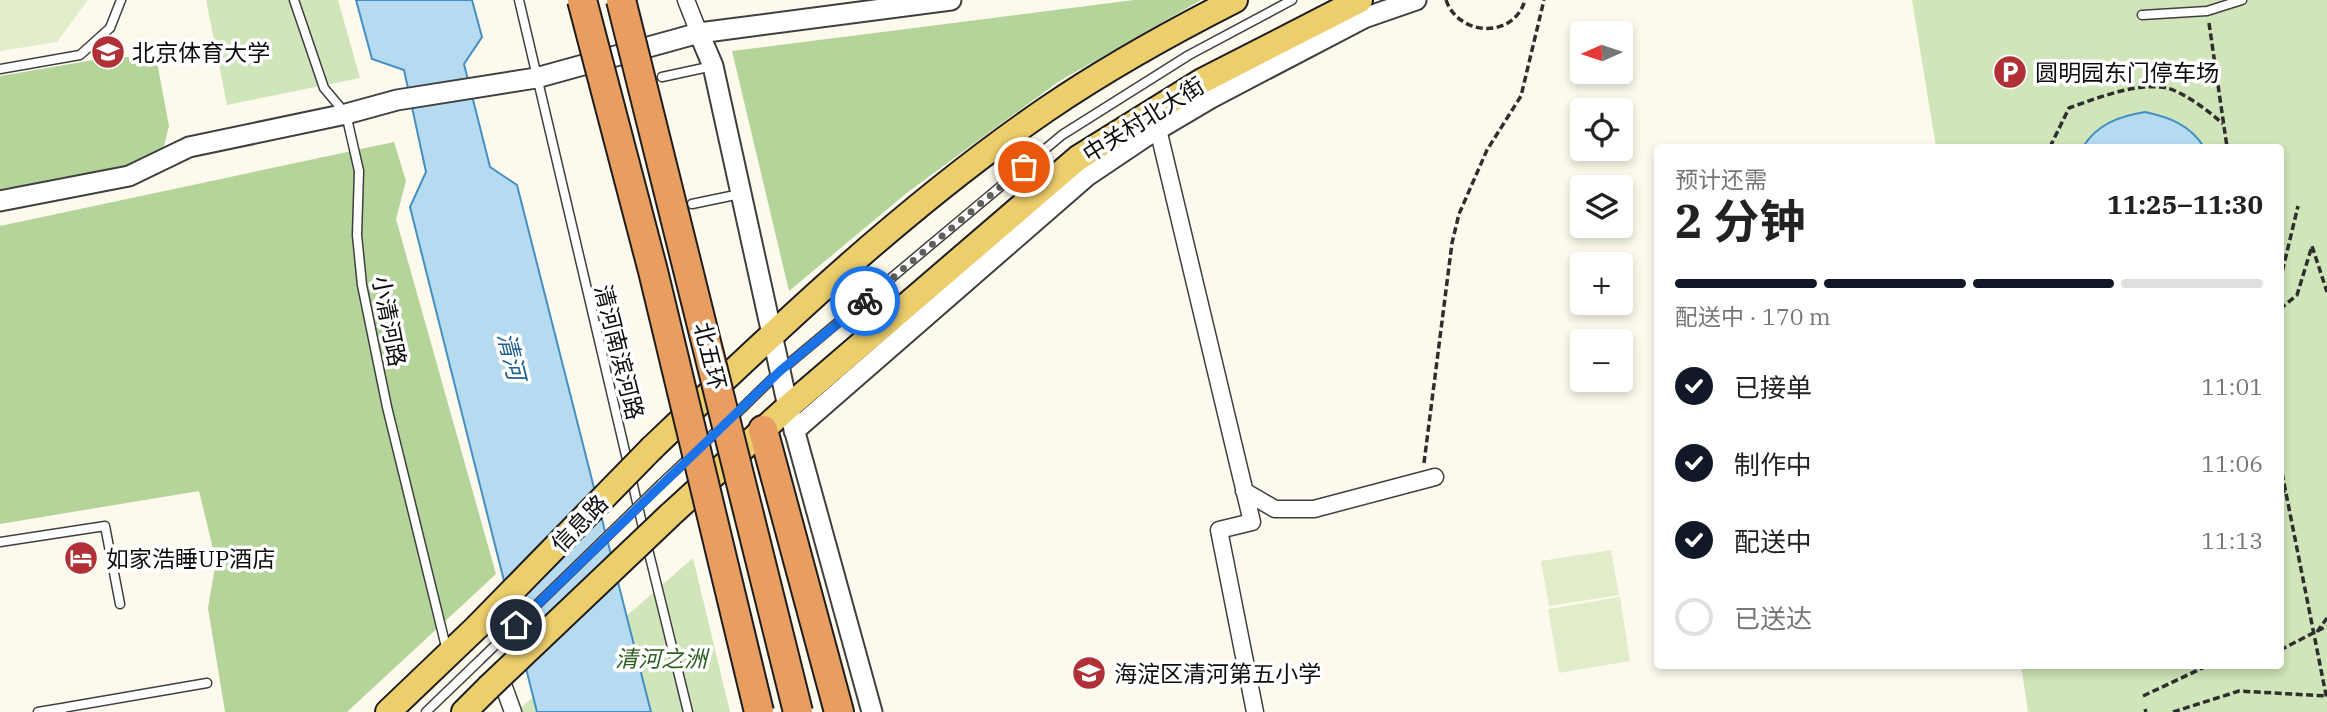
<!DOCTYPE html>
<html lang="zh">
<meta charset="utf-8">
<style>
body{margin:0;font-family:"IBM Plex Serif","Noto Sans SC",serif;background:#f2f2f2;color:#222;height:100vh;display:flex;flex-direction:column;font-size:26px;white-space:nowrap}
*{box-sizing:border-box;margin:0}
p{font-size:23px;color:#767676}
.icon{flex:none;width:38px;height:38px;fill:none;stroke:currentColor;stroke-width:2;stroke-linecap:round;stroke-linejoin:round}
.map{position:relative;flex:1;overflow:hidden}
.side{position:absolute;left:1654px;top:144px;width:630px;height:525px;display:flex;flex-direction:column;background:#fff;border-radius:7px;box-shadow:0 4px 10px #0003}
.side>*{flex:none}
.needle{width:46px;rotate:267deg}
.fabs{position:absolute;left:1570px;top:21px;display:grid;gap:14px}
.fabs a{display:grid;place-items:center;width:63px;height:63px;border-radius:7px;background:#fff;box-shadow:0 4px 10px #0003;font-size:35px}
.pin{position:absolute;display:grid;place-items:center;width:60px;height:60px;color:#fff;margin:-30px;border:4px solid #fff;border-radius:50%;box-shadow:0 2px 7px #0007}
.courier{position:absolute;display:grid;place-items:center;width:70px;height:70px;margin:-35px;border:5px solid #1a73e8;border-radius:50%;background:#fff;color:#222;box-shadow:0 2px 9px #0007}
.headline em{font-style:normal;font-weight:700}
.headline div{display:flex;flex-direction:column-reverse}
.headline{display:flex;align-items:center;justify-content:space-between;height:119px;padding:0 21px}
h1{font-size:46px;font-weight:700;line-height:52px}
.bar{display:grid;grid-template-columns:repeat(4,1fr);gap:10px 7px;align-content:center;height:84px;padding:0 21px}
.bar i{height:9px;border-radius:5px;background:#e0e0e0}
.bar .selected{background:#111827}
.bar p{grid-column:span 4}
ol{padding:0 21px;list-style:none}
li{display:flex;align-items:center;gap:21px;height:77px}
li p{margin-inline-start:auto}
li .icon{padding:7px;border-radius:50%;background:#111827;color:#fff;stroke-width:4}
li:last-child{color:#767676}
li i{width:38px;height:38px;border:4px solid #e0e0e0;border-radius:50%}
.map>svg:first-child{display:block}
.green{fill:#d0e5b9}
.forest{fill:#b4d49a}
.pitch{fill:#e1edca}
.water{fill:#b6dbf1;stroke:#438fc2;stroke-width:2}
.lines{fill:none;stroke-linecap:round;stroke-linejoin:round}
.service-casing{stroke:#3f3f3f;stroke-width:11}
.minor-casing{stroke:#3f3f3f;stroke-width:19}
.tertiary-casing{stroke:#3f3f3f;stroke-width:23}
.primary-casing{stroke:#1d1d1d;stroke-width:28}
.motorway-casing{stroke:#1d1d1d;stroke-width:32}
.path{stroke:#2e2e2e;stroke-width:3.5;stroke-dasharray:7 3.5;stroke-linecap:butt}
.service{stroke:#fff;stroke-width:8}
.minor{stroke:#fff;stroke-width:16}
.tertiary{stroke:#fff;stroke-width:19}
.primary{stroke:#edce6d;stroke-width:24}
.motorway{stroke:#e89e60;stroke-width:28}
.service-bridge-casing{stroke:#3f3f3f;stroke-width:11;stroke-linecap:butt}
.primary-bridge-casing{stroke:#1d1d1d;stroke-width:28;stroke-linecap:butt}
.motorway-bridge-casing{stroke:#1d1d1d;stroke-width:32;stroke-linecap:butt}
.service-bridge{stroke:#fff;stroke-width:8}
.primary-bridge{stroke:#edce6d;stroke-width:24}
.motorway-bridge{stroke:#e89e60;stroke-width:28}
.done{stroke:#605f5b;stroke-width:7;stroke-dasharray:0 12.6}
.route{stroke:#1a73e8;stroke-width:9}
.labels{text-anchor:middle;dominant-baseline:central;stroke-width:7;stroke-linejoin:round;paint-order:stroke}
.poi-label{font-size:23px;fill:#0c0c0c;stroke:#fff;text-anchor:start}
.street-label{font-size:23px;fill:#0c0c0c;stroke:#fff}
.park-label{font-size:23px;font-style:italic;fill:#2f5e22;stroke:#fff}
.water-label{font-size:24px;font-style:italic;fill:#206193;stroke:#fff}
</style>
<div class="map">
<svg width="2327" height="712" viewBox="0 0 2327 712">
<rect width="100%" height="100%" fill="#fdfaed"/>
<path class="green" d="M 206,0 L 338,0 L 360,78 L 227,105 Z
M 1912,0 L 2327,0 L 2327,712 L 2028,712 L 2021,665 L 2280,665 L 2280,147 L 1936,147 Z
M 693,558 L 730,712 L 516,712 Z"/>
<path class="forest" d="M 1134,0 L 1201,0 L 1058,82 L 908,192 L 789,291 L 732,51 Z
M 111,57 L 156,57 L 169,126 L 164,146 L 131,166 L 0,190 L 0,76 Z
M 394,142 L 406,181 L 396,219 L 496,574 L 347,712 L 225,712 L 208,608 L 216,561 L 199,491 L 0,524 L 0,226 Z"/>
<path class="pitch" d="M 0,0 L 88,0 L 57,42 L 0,51 Z
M 1611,550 L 1619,595 L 1549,606 L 1541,561 Z
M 1620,597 L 1630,661 L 1559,673 L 1548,609 Z"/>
<path class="water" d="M 356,0 L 472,0 L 482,37 L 464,64 L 490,167 L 517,185 L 651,712 L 537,712 L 410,207 L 426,172 L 404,70 L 372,59 Z
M 2145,112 C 2169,117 2190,125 2204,147 L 2083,147 C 2097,124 2120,116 2145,112 Z"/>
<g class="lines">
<g class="service-casing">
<path id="service" d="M 294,0 L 324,88 L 346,114 L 359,171 L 357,235 L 362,285 L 387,407 L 447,651
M 519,0 L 644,532
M 2142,15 L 2207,11 L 2242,0
M 0,69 L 80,55 L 110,28 L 121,0
M 662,77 L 713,66
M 692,204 L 740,194
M 732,418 L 780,371 L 1062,135 L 1189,55 L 1292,0
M 701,446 L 722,426
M 661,484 L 692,455
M 0,542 L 105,526 L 120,604
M 647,545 L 688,712
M 62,708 L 207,683
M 38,712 L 62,708 L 62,712
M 426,712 L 480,660"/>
</g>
<g class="minor-casing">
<path id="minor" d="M 686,0 L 699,33
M 1158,129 L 1252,522 L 1219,530 L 1255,712
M 1244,491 L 1275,509 L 1314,509 L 1435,477
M 500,676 L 513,712"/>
</g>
<g class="tertiary-casing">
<path id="tertiary" d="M 699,33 L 713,66 L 788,407 L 872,712
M 0,201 L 129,176 L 189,147 L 346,114 L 397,100 L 536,78 L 699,33 L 951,0
M 794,431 L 1087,176 L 1145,137 L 1211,98 L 1364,18 L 1416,0"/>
</g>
<g class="primary-casing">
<path id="primary" d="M 652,448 C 777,329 904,207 1047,109 C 1107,68 1170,33 1235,0
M 670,515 L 788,407 L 1078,158 L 1202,81 L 1360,0
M 388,712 L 477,627
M 464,712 L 489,687"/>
</g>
<g class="motorway-casing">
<path id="motorway" d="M 763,430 L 839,712"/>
</g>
<path class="path" d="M 1446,0 C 1459,37 1514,39 1525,0
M 2209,23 L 2227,147
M 2050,147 L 2069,108 C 2097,98 2137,82 2167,88 C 2185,93 2209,111 2223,124
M 2280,281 L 2298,206
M 2280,309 L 2297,295 L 2312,246 L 2327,292
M 1424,463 L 1452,243 L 1459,214 L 1487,150 L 1521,96 L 1544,0
M 2280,463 L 2327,700
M 2280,495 L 2286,489
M 2317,632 L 2327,618
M 2280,650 L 2327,626
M 2143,696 L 2209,665
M 2145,709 L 2146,712
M 2173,712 L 2239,691 L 2326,696"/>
<use href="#service" class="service"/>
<use href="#minor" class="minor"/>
<use href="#tertiary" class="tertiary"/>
<use href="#primary" class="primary"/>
<use href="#motorway" class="motorway"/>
<g class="service-bridge-casing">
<path id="service-bridge" d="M 480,660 L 661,484"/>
</g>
<g class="primary-bridge-casing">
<path id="primary-bridge" d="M 477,627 L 652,448
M 489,687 L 670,515"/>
</g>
<g class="motorway-bridge-casing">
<path id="motorway-bridge" d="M 582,0 L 653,271 L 759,712
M 621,0 L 798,712"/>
</g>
<use href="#service-bridge" class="service-bridge"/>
<use href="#primary-bridge" class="primary-bridge"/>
<use href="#motorway-bridge" class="motorway-bridge"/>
</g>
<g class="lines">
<path class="done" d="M 865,301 L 1024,167"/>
<path class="route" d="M 516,625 L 780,371 L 865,301"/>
</g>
<defs>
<g id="university-disc" transform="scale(1.75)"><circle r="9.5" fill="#b03036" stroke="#fff"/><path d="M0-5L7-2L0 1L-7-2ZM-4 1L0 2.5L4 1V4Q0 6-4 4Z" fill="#fff"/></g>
<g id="parking-disc" transform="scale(1.75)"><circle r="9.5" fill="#b03036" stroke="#fff"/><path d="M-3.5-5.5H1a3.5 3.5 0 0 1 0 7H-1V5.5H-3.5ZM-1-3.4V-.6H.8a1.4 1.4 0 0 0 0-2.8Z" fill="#fff"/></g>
<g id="hotel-disc" transform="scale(1.75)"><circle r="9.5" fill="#b03036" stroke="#fff"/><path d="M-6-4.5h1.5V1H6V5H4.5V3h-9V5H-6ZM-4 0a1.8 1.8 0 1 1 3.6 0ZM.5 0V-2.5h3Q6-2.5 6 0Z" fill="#fff"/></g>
<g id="school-disc" transform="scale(1.75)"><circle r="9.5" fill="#b03036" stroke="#fff"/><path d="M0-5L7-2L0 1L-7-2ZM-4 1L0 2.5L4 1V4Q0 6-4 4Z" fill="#fff"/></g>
</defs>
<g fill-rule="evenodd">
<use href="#university-disc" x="108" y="52"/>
<use href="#parking-disc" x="2010" y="72"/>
<use href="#hotel-disc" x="81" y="558"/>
<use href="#school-disc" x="1089" y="673"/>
</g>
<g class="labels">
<g class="poi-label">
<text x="132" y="52">北京体育大学</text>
<text x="2035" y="72">圆明园东门停车场</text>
<text x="106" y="558">如家浩睡UP酒店</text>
<text x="1114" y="673">海淀区清河第五小学</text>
</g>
<g class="street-label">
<text transform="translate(1143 119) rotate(-32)">中关村北大街</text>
<text transform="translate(390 321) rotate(79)">小清河路</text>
<text transform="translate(620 352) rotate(76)">清河南滨河路</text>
<text transform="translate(711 356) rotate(76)">北五环</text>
<text transform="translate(579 523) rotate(-46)">信息路</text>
</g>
<g class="park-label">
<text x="661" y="658">清河之洲</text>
</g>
<g class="water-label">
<text transform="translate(512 356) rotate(76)">清河</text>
</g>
</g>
</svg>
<div class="fabs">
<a><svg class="needle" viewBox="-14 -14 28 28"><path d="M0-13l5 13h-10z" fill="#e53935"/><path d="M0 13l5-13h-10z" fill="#767676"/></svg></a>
<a><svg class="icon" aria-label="locate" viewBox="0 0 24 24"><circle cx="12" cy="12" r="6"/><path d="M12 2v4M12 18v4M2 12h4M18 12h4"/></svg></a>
<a><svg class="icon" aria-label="layers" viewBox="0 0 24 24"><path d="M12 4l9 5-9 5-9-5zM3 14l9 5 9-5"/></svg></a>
<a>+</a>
<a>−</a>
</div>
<div class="pin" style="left:1024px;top:167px;background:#ea580c"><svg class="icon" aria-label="bag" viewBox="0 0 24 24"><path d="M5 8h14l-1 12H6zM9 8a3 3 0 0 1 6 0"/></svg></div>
<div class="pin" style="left:516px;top:625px;background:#1f2937"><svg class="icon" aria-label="home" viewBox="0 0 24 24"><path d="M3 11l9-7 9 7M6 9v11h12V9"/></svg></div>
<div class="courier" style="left:865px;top:301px"><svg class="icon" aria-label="bike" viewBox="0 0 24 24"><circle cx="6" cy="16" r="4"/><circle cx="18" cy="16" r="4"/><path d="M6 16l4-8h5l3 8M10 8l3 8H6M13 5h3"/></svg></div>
<section class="side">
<div class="headline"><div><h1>2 分钟</h1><p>预计还需</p></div><em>11:25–11:30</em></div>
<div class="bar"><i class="selected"></i><i class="selected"></i><i class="selected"></i><i></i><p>配送中 · 170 m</p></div>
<ol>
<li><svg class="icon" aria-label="check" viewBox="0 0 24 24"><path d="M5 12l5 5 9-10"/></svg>已接单<p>11:01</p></li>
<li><svg class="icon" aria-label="check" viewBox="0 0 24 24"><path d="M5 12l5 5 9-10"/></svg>制作中<p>11:06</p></li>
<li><svg class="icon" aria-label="check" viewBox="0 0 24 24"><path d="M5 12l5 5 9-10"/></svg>配送中<p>11:13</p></li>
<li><i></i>已送达</li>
</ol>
</section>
</div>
